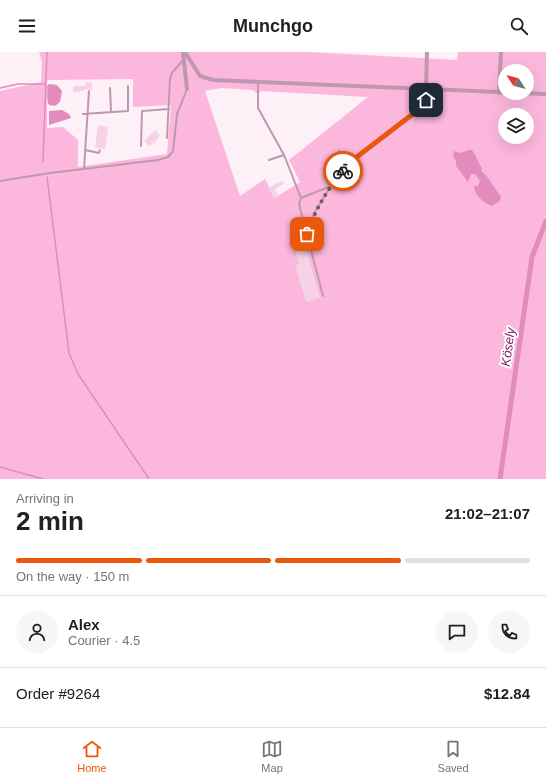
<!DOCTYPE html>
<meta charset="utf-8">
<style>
body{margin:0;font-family:Arial,sans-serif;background:#f6f6f6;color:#202124;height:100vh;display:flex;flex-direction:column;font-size:15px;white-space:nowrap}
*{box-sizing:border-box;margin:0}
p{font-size:13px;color:#757577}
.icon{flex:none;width:22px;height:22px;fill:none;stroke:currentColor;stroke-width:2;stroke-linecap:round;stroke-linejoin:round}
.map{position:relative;height:427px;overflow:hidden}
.side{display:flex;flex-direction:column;background:#fff;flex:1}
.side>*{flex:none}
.needle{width:26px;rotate:306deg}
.fabs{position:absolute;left:498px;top:12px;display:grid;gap:8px}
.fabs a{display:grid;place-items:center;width:36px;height:36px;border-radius:50%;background:#fff;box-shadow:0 4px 16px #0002;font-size:20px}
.pin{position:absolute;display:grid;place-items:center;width:34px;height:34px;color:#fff;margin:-17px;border-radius:8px;box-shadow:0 2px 6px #0006}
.courier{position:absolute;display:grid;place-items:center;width:40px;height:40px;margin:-20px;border:3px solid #ea580c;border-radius:50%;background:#fff;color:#222;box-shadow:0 1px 5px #0007}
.overview em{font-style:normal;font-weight:800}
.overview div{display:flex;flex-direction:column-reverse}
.overview{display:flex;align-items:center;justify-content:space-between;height:68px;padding:0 16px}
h1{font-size:26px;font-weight:800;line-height:30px}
.bar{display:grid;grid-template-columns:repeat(4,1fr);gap:6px 4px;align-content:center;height:48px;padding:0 16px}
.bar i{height:5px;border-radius:3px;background:#e0e0e0}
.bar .on{background:#ea580c}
.bar p{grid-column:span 4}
.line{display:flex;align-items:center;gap:10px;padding:0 16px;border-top:1px solid #e0e0e0}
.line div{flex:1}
.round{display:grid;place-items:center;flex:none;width:42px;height:42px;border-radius:21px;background:#f6f6f6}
header{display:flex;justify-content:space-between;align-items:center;height:52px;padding:0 16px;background:#fff;font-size:18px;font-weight:800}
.tabs{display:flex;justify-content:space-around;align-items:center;height:56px;border-top:1px solid #e0e0e0;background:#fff;font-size:11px;color:#757577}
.tabs a{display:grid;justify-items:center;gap:2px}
.tabs .on{color:#ea580c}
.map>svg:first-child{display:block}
.green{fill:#fcb7dd;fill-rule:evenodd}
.water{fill:#e18cbd}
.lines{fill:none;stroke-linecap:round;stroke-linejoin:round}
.stream{stroke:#e18cbd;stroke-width:1.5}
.canal{stroke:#e18cbd;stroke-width:5}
.building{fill:#f6d2e5}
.service{stroke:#bf98ad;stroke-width:2}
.minor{stroke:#bf98ad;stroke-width:4}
.done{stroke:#685e63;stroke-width:4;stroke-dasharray:0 7.2}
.route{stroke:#ea580c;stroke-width:5}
.labels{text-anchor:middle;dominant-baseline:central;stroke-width:4;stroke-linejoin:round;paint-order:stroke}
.water-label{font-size:13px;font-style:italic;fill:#832061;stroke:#fff}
</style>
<header><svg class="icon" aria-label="menu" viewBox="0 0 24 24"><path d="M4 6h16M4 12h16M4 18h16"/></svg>Munchgo<svg class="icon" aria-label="search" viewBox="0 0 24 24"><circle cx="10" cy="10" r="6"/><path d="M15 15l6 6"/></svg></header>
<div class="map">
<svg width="546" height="427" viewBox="0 0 546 427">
<rect width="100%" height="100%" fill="#fef0f7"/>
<path class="green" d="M 39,0 L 309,0 L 457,8 L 458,0 L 546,0 L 546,427 L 0,427 L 0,39 L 41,30 L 42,10 ZM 505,19 L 527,19 L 527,41 L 505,41 ZM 133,27 L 133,55 L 171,53 L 167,102 L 78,115 L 78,88 L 63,75 L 47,76 L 47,28 ZM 221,36 L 253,38 L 256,41 L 259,42 L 261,39 L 368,45 L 289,108 L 300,130 L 275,146 L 265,127 L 240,144 L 205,39 ZM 505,63 L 527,63 L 527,85 L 505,85 Z"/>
<path class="water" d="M 49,32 L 57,33 L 62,39 L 60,50 L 55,54 L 49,53 C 46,48 48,40 47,34 Z
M 62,58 L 69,62 L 71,66 L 49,73 L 49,59 Z
M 469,98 L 472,98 C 477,104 478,111 482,116 L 481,119 L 486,123 L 501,145 L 500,149 L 492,154 C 484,151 474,143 474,134 L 478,134 L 480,129 L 475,122 L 471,122 L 468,130 L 456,114 L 456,108 L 453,105 L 454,99 L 461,101 Z"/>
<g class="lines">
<path class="stream" d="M 0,36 L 18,32 L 45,32
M 43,110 L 47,0
M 47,125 L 69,301 L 78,322 L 149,427
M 0,415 L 43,427"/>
<path class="canal" d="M 500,427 L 532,205 L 546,169"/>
</g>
<path class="building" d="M 92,30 L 92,38 L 89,37 L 83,38 L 83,39 L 73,40 L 73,34 L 85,34 L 85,31 Z
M 98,73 L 108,75 L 105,98 L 100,96 L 95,96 Z
M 155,78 L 160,83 L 154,92 L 153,91 L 149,94 L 144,89 Z
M 282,129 L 284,132 L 275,137 L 279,144 L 274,146 L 268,136 Z
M 304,190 L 320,246 L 306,250 L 295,213 L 299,212 L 295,198 L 292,199 L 291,193 Z"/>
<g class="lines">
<path class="service" d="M 258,31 L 258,56 L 284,103 L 301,146
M 110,36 L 111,60
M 83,62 L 128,59 L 128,34
M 167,86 L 170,27 L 172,21 L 183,8
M 141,94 L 142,59 L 169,57
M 85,98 L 99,101 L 100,98
M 339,99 L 346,116
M 269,108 L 284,103
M 84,117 L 89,39
M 0,129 L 50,121 L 158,108 L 168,105 L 173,99 L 177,62 L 187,37
M 307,181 L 314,162 L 330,135
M 292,191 L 308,186
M 323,244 L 299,152 L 301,146 L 331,134 L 358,104 L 422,55 L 425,50 L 426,37"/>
<path class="minor" d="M 183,0 L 187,37
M 185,0 L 200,24 L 213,28 L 546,42
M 426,36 L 427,0
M 499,41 L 501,0"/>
</g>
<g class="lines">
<path class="done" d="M 307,182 C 314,159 327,138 343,119"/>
<path class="route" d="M 343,119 L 358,104 L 422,55 L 424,52 L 426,48"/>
</g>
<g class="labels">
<g class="water-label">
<text transform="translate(508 295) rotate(-82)">Kösely</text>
</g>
</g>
</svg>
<div class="fabs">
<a><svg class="needle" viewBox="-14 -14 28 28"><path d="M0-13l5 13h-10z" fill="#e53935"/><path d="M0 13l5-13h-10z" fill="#757577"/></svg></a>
<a><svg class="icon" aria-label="layers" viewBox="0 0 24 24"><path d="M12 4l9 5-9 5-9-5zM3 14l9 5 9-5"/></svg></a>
</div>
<div class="pin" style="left:307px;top:182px;background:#ea580c"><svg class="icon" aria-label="bag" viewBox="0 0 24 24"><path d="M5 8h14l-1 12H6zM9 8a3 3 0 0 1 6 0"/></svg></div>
<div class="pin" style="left:426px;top:48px;background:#1f2937"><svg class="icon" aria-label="home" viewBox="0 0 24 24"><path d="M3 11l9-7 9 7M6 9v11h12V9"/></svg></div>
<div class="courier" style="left:343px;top:119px"><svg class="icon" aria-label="bike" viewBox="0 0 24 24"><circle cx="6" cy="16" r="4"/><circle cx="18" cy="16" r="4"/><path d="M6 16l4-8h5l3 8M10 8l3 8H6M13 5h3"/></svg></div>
</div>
<section class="side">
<div class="overview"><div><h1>2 min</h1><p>Arriving in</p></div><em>21:02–21:07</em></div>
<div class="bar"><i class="on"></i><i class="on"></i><i class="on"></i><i></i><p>On the way · 150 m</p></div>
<div class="line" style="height:72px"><a class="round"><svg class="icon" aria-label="person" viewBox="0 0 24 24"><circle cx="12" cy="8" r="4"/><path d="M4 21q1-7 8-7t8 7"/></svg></a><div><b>Alex</b><p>Courier · 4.5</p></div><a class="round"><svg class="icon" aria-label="chat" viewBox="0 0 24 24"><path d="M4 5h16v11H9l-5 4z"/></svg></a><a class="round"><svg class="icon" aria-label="phone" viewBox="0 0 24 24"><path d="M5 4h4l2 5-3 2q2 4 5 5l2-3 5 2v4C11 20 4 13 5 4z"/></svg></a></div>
<div class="line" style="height:52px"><div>Order #9264</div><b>$12.84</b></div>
</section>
<nav class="tabs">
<a class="on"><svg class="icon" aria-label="home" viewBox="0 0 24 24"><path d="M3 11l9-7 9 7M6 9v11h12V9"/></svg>Home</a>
<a><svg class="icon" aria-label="map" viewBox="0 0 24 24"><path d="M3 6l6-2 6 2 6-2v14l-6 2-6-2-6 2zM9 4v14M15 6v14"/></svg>Map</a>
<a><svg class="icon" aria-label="saved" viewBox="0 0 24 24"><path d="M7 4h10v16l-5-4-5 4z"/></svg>Saved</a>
</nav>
